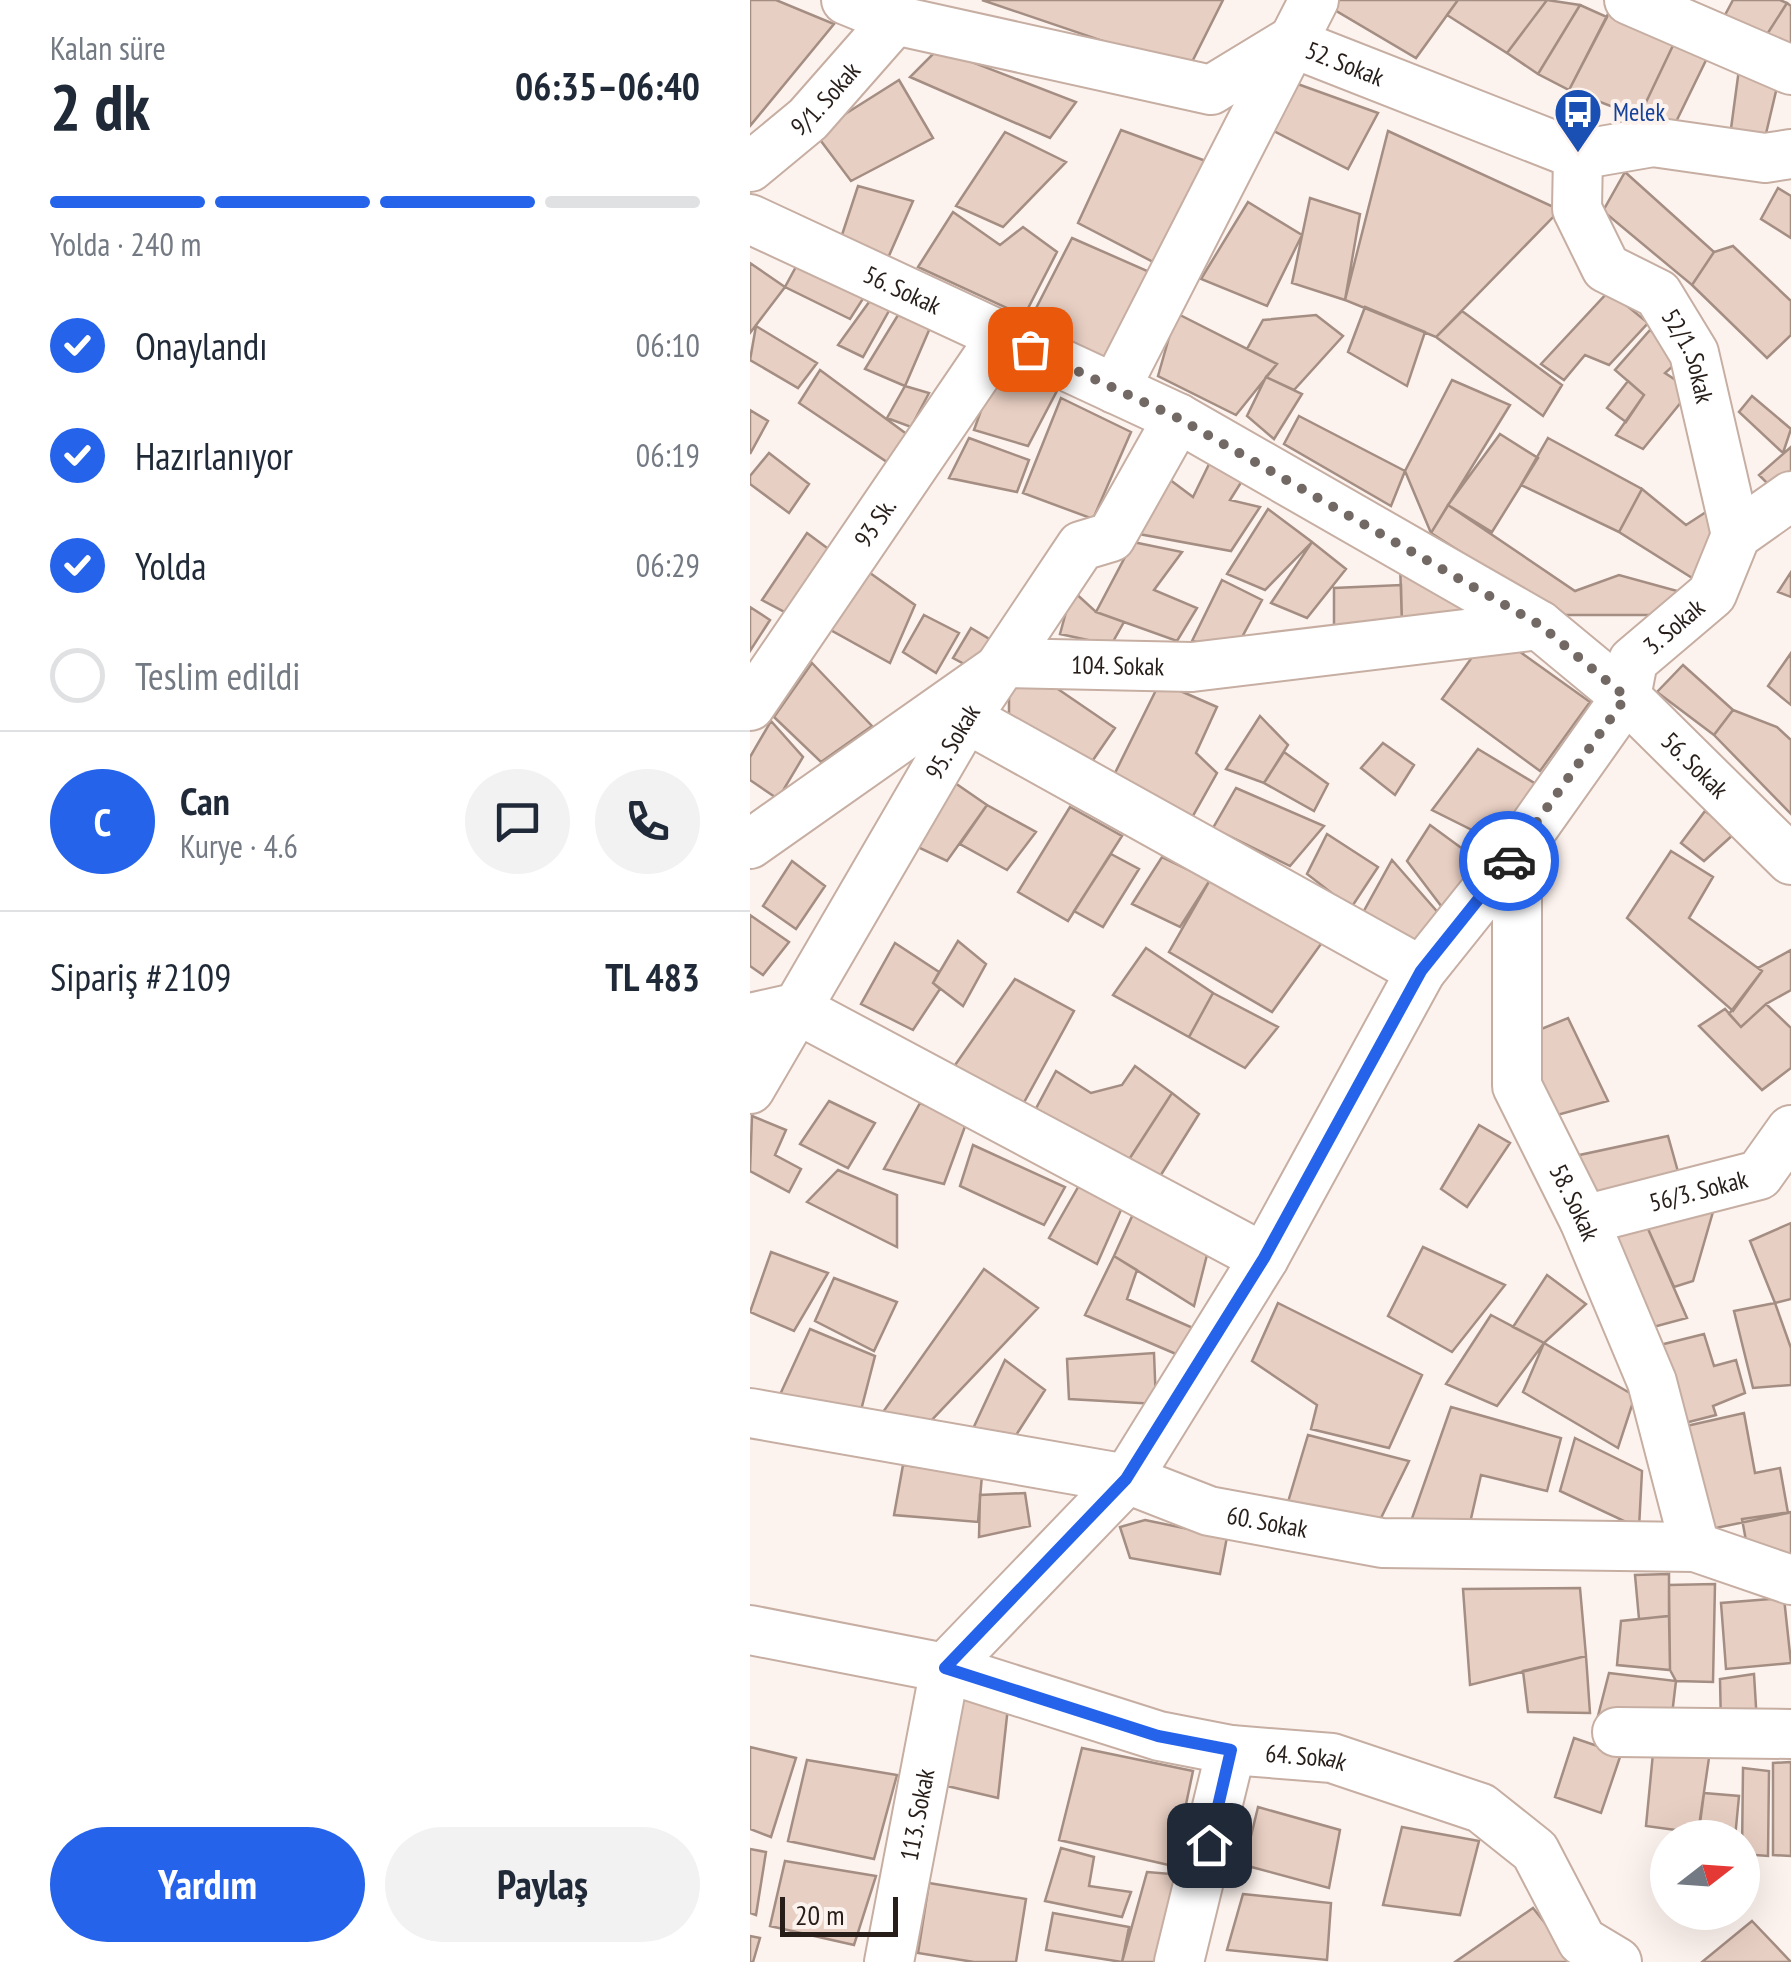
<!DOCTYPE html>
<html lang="tr">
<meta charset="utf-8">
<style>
body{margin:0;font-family:"PT Sans Narrow",sans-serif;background:#f2f2f3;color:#1f2937;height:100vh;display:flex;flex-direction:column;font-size:38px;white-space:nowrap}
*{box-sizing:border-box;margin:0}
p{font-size:32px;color:#747a83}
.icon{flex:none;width:55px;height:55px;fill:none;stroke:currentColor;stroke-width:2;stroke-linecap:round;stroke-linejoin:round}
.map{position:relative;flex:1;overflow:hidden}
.panel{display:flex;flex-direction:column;background:#fff;width:750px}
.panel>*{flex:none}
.needle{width:65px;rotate:73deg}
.fabs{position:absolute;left:900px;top:1820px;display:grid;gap:20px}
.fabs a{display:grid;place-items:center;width:110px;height:110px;border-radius:50%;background:#fff;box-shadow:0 10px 40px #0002;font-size:50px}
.scale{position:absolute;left:30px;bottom:25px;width:118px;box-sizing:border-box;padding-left:10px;border:5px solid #271e1a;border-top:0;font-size:28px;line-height:35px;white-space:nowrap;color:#271e1a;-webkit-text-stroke:8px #fdf3ee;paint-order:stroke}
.pin{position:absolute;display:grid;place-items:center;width:85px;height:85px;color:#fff;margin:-42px;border-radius:20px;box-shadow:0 5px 15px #0006}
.courier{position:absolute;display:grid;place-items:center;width:100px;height:100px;margin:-50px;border:8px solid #2563eb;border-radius:50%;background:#fff;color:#222;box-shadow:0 2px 12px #0007}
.head em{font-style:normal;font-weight:700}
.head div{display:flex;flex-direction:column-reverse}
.head{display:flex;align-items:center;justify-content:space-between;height:170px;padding:0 50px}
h1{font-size:65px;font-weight:700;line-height:75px}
.bar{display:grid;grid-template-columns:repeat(4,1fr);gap:15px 10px;align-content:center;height:120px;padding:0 50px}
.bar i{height:12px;border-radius:8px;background:#e0e1e3}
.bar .active{background:#2563eb}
.bar p{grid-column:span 4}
.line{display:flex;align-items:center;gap:25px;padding:0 50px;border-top:2px solid #e0e1e3}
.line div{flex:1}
.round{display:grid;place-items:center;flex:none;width:105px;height:105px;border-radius:52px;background:#f2f2f3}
ol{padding:0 50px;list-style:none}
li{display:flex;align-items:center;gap:30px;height:110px}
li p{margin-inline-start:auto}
li .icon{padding:10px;border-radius:50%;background:#2563eb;color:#fff;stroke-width:4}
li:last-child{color:#747a83}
li i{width:55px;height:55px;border:5px solid #e0e1e3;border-radius:50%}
.button{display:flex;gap:20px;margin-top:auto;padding:20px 50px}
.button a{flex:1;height:115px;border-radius:60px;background:#2563eb;color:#fff;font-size:40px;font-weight:700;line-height:115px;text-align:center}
.button a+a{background:#f2f2f3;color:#1f2937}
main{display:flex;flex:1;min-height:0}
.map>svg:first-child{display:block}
.building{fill:#e8cfc3;stroke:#a48d82;stroke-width:2.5}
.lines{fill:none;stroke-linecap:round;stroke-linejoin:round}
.street-casing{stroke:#c6aea3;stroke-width:52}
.street{stroke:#fff;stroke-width:48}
.done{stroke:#726964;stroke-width:10;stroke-dasharray:0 18}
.route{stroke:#2563eb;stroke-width:12}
.labels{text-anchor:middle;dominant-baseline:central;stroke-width:8;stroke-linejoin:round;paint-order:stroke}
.street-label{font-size:25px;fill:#271e1a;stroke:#fdf3ee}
.transit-label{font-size:25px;fill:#164399;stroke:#fdf3ee;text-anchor:start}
</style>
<main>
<section class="panel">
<div class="head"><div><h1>2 dk</h1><p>Kalan süre</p></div><em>06:35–06:40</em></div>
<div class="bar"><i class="active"></i><i class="active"></i><i class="active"></i><i></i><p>Yolda · 240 m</p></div>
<ol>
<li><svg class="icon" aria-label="check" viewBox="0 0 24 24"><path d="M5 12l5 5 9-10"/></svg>Onaylandı<p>06:10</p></li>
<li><svg class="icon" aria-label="check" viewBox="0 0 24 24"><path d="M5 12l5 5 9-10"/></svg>Hazırlanıyor<p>06:19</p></li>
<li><svg class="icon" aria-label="check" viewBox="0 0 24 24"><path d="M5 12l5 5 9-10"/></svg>Yolda<p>06:29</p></li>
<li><i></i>Teslim edildi</li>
</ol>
<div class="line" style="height:180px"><b class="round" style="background:#2563eb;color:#fff">C</b><div><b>Can</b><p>Kurye · 4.6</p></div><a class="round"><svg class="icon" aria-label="chat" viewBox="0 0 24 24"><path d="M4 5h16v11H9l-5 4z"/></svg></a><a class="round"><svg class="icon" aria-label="phone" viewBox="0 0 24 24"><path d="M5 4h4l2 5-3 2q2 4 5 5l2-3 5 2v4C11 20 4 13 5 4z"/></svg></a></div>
<div class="line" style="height:130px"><div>Sipariş #2109</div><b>TL 483</b></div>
<div class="button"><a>Yardım</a><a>Paylaş</a></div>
</section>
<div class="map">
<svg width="1041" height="1962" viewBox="0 0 1041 1962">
<rect width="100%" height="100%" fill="#fdf3ee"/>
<path class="building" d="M 0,0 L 26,0 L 84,24 L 0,126 Z
M 232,0 L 473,0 L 438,70 Z
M 582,0 L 708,0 L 666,58 L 578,6 Z
M 708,0 L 797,0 L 757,53 L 697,15 Z
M 797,0 L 830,5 L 788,74 L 757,53 Z
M 983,0 L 1030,0 L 1037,3 L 1014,39 L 975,15 Z
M 1037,3 L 1041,6 L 1041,51 L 1014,39 Z
M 830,5 L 857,17 L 819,90 L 788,74 Z
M 862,6 L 928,35 L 889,117 L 819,90 Z
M 928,35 L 960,52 L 923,128 L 889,117 Z
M 188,49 L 326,102 L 300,138 L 160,77 Z
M 989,69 L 1027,87 L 1014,142 L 980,136 Z
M 531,78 L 628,113 L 598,169 L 512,125 Z
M 149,80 L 183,138 L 101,181 L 65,133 Z
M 371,130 L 464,164 L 411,266 L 328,223 Z
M 638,131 L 810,210 L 686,337 L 595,300 Z
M 255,132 L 316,162 L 253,227 L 206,206 Z
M 875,172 L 964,252 L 942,285 L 853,211 Z
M 108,186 L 163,201 L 138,258 L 90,241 Z
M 1028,188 L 1041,196 L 1041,238 L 1011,219 Z
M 560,198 L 610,214 L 595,300 L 542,283 Z
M 498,202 L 552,235 L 517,306 L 451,279 Z
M 203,212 L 250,245 L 273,227 L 307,252 L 274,316 L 168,267 Z
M 322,238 L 411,277 L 366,365 L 279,322 Z
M 983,246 L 1041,301 L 1041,335 L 1017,358 L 942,285 L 964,252 Z
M 0,263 L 35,287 L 0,333 Z
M 48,263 L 116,294 L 100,319 L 35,287 Z
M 859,291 L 898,323 L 859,365 L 835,355 L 814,380 L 791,364 Z
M 122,298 L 140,309 L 113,357 L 88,345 Z
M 615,307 L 675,332 L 657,386 L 598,352 Z
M 712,311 L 812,385 L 793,416 L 686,337 Z
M 426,313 L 527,364 L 486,415 L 408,376 Z
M 148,315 L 180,328 L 155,386 L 115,369 Z
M 566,315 L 593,336 L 544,390 L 516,377 L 527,364 L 497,349 L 513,320 Z
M 6,326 L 67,363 L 48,388 L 0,360 Z
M 900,330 L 933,357 L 915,373 L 941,390 L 893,449 L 866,435 L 894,395 L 865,370 Z
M 251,355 L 310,385 L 278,446 L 224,430 Z
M 70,370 L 162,438 L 140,464 L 49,403 Z
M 516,377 L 552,394 L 524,439 L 497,416 Z
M 702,380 L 760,405 L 681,533 L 655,471 Z
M 878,381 L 894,395 L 876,422 L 857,408 Z
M 155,386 L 179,393 L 161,427 L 137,418 Z
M 1002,396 L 1041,429 L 1033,453 L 989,412 Z
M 311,398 L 381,432 L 343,519 L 273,493 Z
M 0,410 L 18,421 L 0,454 Z
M 549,416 L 655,471 L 641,506 L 534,444 Z
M 750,434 L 788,458 L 742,532 L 698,505 Z
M 219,438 L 279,460 L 267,492 L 199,478 Z
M 798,438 L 892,489 L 869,532 L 771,485 Z
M 1041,447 L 1041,485 L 1028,494 L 1009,475 Z
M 19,453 L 59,484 L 39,513 L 0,484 L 0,476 Z
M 462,458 L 497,473 L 480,500 L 510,507 L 481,551 L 378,532 L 411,473 L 443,497 Z
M 892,489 L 936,525 L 956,512 L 977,529 L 947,581 L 869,532 Z
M 698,505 L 825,591 L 869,575 L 938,594 L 922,615 L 810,615 L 681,533 Z
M 518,509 L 562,542 L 515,590 L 477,574 Z
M 57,533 L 88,556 L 48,619 L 12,600 Z
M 383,542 L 432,552 L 404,590 L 447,608 L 427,641 L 346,612 Z
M 562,542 L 596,569 L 557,618 L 521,603 Z
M 650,562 L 719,601 L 717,622 L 652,625 Z
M 113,568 L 165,605 L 140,663 L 77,628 Z
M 1041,572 L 1041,597 L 1028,592 Z
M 472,580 L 512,600 L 485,650 L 442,641 Z
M 651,585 L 652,625 L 584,633 L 584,588 Z
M 322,590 L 346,612 L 374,622 L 361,645 L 310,634 Z
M 0,607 L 20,620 L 0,651 Z
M 174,615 L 209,633 L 186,673 L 153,652 Z
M 221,628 L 241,640 L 222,668 L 203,658 Z
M 741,631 L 840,702 L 790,771 L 692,699 Z
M 1041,653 L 1041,705 L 1018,686 Z
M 62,663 L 122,726 L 71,762 L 24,717 Z
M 933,665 L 983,710 L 964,735 L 907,692 Z
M 410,682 L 467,707 L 446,753 L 467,773 L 440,821 L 362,779 Z
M 302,685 L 365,728 L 341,763 L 259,714 L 259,687 Z
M 983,710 L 1027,727 L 1041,740 L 1041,814 L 964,735 Z
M 510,716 L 538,745 L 514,783 L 476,769 Z
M 21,721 L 53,757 L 28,799 L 0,780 L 0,757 Z
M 633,743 L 664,765 L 645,795 L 611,768 Z
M 728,749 L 796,790 L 752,845 L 682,810 Z
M 534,752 L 578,784 L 564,811 L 514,783 Z
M 192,774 L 237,805 L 197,861 L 153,840 Z
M 486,788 L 574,826 L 540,866 L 463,828 Z
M 237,805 L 286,832 L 257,870 L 210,844 Z
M 320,807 L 372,836 L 318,921 L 268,892 Z
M 955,811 L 985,833 L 954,861 L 931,843 Z
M 680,825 L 736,866 L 701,919 L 657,861 Z
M 577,834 L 628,867 L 601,908 L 557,874 Z
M 921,851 L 963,877 L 939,918 L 1012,971 L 983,1011 L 877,918 Z
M 361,854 L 389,869 L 353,927 L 324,911 Z
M 412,857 L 460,880 L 430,927 L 382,904 Z
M 642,860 L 691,916 L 675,953 L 610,918 Z
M 42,861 L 75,886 L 46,929 L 13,906 Z
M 460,880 L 576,937 L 522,1012 L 419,952 Z
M 0,915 L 39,942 L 13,975 L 0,966 Z
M 208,941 L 236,964 L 213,1006 L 183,983 Z
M 145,943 L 189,972 L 183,983 L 190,989 L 163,1030 L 111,1004 Z
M 396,948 L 463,993 L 439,1037 L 363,995 Z
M 1041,950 L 1041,990 L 1016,1004 L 991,1027 L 979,1014 L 1012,971 L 1008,968 Z
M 265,979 L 324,1011 L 272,1106 L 203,1068 Z
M 463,993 L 528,1027 L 495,1068 L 439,1037 Z
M 1016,1004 L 1041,1028 L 1041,1068 L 1012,1090 L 949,1026 L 975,1009 L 991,1027 Z
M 818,1018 L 858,1101 L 800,1117 L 779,1034 Z
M 385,1066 L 422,1093 L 378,1161 L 282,1116 L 306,1071 L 341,1093 L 372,1085 Z
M 422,1093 L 449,1114 L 409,1178 L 378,1161 Z
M 79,1101 L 125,1123 L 98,1168 L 50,1144 Z
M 170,1103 L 217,1121 L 194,1184 L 134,1169 Z
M 2,1116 L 36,1130 L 25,1155 L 51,1169 L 39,1192 L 0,1171 Z
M 729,1125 L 760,1143 L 717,1207 L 691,1189 Z
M 918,1136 L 932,1186 L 849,1203 L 825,1156 Z
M 223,1145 L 315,1187 L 294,1225 L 210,1186 Z
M 88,1170 L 147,1195 L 147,1247 L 57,1202 Z
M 331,1182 L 375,1201 L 347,1264 L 299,1238 Z
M 967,1198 L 943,1281 L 924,1287 L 895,1222 Z
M 384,1212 L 458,1251 L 444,1306 L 364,1256 Z
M 895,1222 L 937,1318 L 892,1330 L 854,1233 Z
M 1041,1223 L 1041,1299 L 1025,1303 L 1000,1241 Z
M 673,1247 L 755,1285 L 702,1352 L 638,1316 Z
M 21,1252 L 78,1273 L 44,1331 L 0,1312 Z
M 364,1256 L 387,1270 L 377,1299 L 452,1332 L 440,1360 L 335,1315 Z
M 234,1269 L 288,1308 L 176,1426 L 133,1412 Z
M 797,1275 L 836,1304 L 794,1343 L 763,1327 Z
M 84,1278 L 147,1302 L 124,1351 L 65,1321 Z
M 528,1303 L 672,1375 L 639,1448 L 561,1429 L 567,1405 L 502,1361 Z
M 1025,1303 L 1041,1348 L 1041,1385 L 1003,1388 L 984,1311 Z
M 741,1315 L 794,1343 L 747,1406 L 696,1384 Z
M 60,1329 L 125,1356 L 110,1414 L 28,1399 Z
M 954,1334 L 964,1366 L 986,1360 L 995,1393 L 963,1406 L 966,1415 L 927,1425 L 902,1347 Z
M 794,1343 L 885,1396 L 868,1448 L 773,1392 Z
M 404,1353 L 406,1404 L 319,1399 L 317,1359 Z
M 255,1360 L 295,1390 L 259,1446 L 221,1433 Z
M 701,1407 L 811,1438 L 797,1491 L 731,1475 L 717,1536 L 659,1527 Z
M 994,1413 L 1005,1473 L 1030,1468 L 1038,1513 L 956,1530 L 932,1427 Z
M 558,1435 L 659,1461 L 628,1524 L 538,1502 Z
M 825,1438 L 892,1471 L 889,1528 L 810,1491 Z
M 153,1465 L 232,1475 L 228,1522 L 144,1515 Z
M 275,1493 L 280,1526 L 229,1537 L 230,1495 Z
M 1041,1512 L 1041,1554 L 999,1557 L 992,1519 Z
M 395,1520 L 477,1537 L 470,1574 L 380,1558 L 370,1527 Z
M 919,1574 L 919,1616 L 889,1619 L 885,1575 Z
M 965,1584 L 963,1682 L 926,1681 L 920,1670 L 919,1585 Z
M 830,1588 L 836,1656 L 720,1685 L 713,1589 Z
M 1034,1598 L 1041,1663 L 976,1669 L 971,1603 Z
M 919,1616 L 920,1670 L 867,1665 L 871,1621 Z
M 836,1656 L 840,1713 L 778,1712 L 773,1671 Z
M 859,1673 L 926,1681 L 921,1723 L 848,1716 Z
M 1004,1674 L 1007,1723 L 971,1726 L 970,1679 Z
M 212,1698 L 258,1707 L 248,1798 L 197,1786 Z
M 824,1738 L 871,1754 L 851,1813 L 805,1797 Z
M 0,1747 L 46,1758 L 21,1837 L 0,1829 Z
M 332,1748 L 443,1771 L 423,1866 L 309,1840 Z
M 903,1753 L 959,1758 L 948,1833 L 896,1826 Z
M 57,1760 L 147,1775 L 124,1859 L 38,1841 Z
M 1041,1762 L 1041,1856 L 1023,1855 L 1023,1763 Z
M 993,1768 L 1019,1771 L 1018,1856 L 992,1854 Z
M 954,1793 L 989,1796 L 985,1838 L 948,1838 Z
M 508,1807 L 590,1830 L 579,1888 L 494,1865 Z
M 652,1827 L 729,1841 L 710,1915 L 633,1905 Z
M 311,1848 L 344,1857 L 339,1886 L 381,1892 L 372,1917 L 295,1901 Z
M 0,1849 L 16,1852 L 6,1915 L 0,1913 Z
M 35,1861 L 126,1876 L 104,1945 L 20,1926 Z
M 397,1872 L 434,1875 L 405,1962 L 372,1962 Z
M 179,1883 L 276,1899 L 266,1962 L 224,1962 L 168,1953 Z
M 493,1894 L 581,1903 L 577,1960 L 477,1950 Z
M 783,1908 L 826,1962 L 705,1962 Z
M 303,1913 L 379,1927 L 372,1962 L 296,1950 Z
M 1002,1921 L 1041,1962 L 952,1962 Z
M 0,1936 L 10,1938 L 3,1962 L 0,1962 Z"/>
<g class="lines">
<g class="street-casing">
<g id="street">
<path id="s1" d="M 96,0 L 145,20 L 461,90 L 540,42 L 828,155 L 903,142 L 1015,158 L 1041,154"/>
<path d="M 879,0 L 1041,70"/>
<path id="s2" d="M 828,155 L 827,209 L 856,268 L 908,294 L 944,353 L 986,535"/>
<path id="s3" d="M 0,167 L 58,119 L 145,20"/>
<path id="s4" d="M 0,219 L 428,418 L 789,625 L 876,697 L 1041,860"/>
<path d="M 365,389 L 564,0"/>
<path id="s5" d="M 0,706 L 252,336"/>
<path d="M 216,718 L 671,971"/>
<path id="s6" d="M 0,844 L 257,663 L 442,667 L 789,625"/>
<path id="s7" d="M 767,851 L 767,1086 L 834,1220 L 902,1382 L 945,1547"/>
<path d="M 0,1018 L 45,1008 L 514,1258"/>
<path id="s8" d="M 0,1089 L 216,718 L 331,546 L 361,537 L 428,418"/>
<path id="s9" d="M 834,1220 L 1009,1175 L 1041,1130"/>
<path id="s10" d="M 0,1413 L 377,1479 L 459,1511 L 632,1543 L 945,1547 L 1041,1580"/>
<path id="s11" d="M 0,1630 L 195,1668 L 409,1736 L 481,1750 L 582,1758 L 731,1808 L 785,1851 L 832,1941 L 867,1962"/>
<path id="s12" d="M 195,1668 L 377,1479 L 514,1258 L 671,971 L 767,851 L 876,697 L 883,661 L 962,594 L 986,535 L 1041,496"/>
<path d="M 867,1732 L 1041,1734"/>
<path id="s13" d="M 139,1962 L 195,1668"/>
<path d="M 429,1962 L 481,1750"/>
</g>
</g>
<use href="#street" class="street"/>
</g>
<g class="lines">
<path class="done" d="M 280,349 L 428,418 L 790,625 L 876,697 L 759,861"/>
<path class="route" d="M 459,1845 L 481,1750 L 408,1736 L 195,1668 L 376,1479 L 514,1258 L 671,971 L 759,861"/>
</g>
<defs>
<g id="bus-pin" transform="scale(2.5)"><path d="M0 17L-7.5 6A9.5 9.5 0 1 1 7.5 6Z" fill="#1a4fb4" stroke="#fdf3ee"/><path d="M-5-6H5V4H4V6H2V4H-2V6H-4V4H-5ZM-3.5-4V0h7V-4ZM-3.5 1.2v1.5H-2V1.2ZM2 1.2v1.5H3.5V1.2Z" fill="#fff"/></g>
</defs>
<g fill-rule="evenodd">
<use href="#bus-pin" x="828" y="112"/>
</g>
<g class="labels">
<g class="street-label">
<text stroke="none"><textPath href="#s1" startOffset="528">52. Sokak</textPath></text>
<text stroke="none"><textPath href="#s3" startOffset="102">9/1. Sokak</textPath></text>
<text stroke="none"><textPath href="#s4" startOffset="168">56. Sokak</textPath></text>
<text stroke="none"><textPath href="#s2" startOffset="248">52/1. Sokak</textPath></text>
<text stroke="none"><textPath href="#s5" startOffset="222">93 Sk.</textPath></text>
<text stroke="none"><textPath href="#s12" startOffset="1282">3. Sokak</textPath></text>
<text stroke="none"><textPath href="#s6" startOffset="425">104. Sokak</textPath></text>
<text stroke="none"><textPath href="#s8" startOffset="402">95. Sokak</textPath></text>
<text stroke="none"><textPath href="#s4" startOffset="1098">56. Sokak</textPath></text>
<text stroke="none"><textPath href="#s9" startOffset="118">56/3. Sokak</textPath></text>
<text stroke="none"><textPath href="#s7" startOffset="365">58. Sokak</textPath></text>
<text stroke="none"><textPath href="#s10" startOffset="530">60. Sokak</textPath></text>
<text stroke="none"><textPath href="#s11" startOffset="572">64. Sokak</textPath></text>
<text stroke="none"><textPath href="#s13" startOffset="150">113. Sokak</textPath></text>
</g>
<g class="transit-label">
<text x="863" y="112">Melek</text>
</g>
</g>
</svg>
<div class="fabs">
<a><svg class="needle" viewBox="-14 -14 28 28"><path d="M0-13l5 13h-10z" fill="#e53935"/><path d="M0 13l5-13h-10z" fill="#747a83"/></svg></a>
</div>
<div class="scale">20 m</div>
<div class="pin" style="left:280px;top:349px;background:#ea580c"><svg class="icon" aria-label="bag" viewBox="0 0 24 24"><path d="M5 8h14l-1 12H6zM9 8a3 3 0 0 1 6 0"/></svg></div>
<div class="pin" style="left:459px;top:1845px;background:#1f2937"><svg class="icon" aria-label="home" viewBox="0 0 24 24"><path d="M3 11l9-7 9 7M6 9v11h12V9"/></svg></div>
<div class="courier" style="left:759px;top:861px"><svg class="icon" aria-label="car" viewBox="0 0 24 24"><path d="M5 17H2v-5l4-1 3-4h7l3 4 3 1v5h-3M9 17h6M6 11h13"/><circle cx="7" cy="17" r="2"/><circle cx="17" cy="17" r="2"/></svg></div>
</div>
</main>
